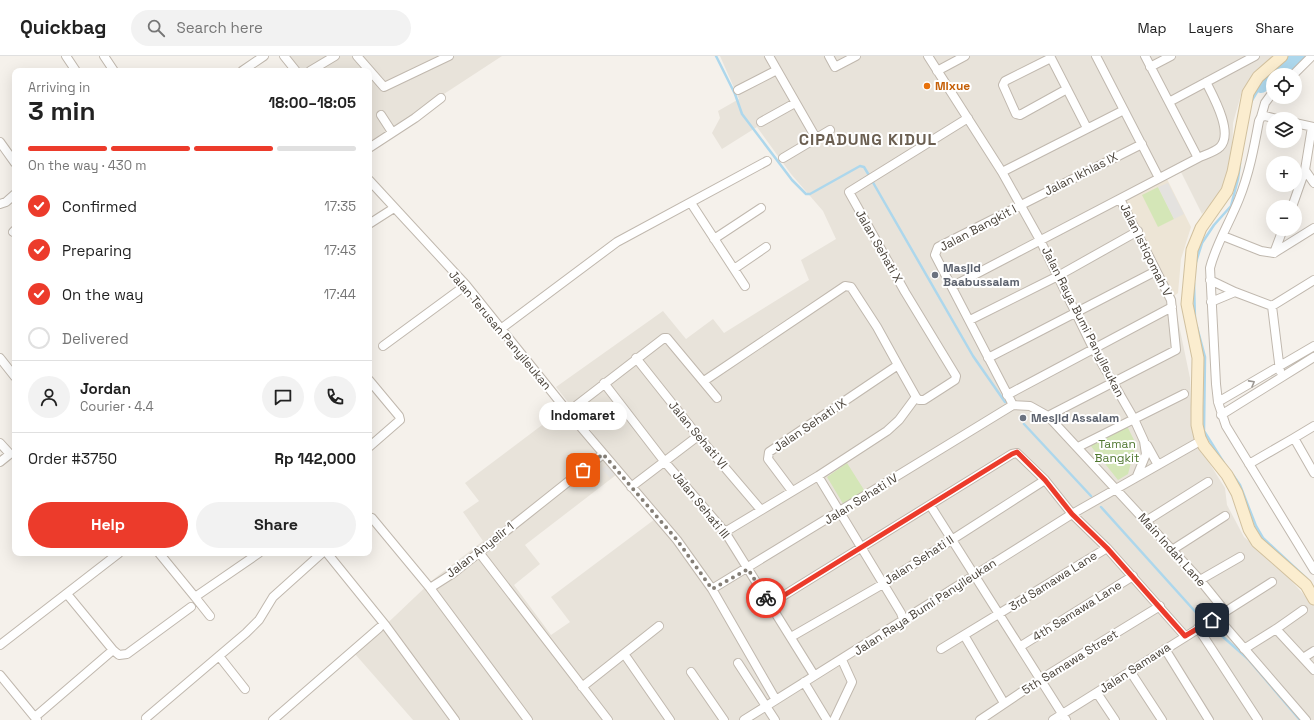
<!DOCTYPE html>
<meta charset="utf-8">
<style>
body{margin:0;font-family:"Space Grotesk",sans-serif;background:#f2f2f2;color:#222;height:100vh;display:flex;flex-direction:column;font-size:15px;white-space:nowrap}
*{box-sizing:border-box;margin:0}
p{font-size:13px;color:#767676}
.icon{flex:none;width:22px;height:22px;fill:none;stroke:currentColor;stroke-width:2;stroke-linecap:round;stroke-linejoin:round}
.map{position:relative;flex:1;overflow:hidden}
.details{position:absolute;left:12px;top:12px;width:360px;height:488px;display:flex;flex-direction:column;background:#fff;border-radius:8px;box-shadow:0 4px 16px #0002}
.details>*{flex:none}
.buttons{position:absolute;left:1266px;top:12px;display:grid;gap:8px}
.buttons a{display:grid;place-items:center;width:36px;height:36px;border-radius:50%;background:#fff;box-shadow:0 4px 16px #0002;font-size:20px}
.pin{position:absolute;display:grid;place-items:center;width:34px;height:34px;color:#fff;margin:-17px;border-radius:8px;box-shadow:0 2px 6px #0006}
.courier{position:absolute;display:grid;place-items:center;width:40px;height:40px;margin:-20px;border:3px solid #ec3b2b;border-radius:50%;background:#fff;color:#222;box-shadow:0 1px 5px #0007}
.bubble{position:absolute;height:28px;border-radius:14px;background:#fff;box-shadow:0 4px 16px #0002;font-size:13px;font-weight:800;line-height:28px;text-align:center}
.headline em{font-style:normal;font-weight:800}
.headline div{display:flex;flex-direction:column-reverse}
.headline{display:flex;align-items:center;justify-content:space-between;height:68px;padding:0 16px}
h1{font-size:26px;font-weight:800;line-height:30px}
.bar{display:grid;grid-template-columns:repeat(4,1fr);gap:6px 4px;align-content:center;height:48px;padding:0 16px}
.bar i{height:5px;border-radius:3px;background:#e0e0e0}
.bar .selected{background:#ec3b2b}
.bar p{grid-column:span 4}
.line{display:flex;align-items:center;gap:10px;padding:0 16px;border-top:1px solid #e0e0e0}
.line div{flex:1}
.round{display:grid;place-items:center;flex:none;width:42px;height:42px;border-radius:21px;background:#f2f2f2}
ol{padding:0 16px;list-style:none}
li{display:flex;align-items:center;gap:12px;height:44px}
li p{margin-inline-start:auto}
li .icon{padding:4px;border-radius:50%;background:#ec3b2b;color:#fff;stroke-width:4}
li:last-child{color:#767676}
li i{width:22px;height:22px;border:2px solid #e0e0e0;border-radius:50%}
.button{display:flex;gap:8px;margin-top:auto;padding:8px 16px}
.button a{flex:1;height:46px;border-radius:24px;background:#ec3b2b;color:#fff;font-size:16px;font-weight:800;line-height:46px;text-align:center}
.button a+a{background:#f2f2f2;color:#222}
header{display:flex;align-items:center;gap:24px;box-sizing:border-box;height:56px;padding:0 20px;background:#fff;border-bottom:1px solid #e0e0e0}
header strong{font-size:19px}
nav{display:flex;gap:22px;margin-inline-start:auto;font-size:14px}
.search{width:280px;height:36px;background:#f2f2f2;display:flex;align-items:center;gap:10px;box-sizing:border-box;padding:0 14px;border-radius:22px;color:#767676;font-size:15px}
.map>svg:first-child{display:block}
.residential{fill:#e8e3da}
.education{fill:#ede5d6}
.green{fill:#d4e6b7}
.parking{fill:#e4e2df}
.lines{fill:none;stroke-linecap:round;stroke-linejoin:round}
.stream{stroke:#add7ec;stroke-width:2.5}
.river{stroke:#add7ec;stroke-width:16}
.street-casing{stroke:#c0b8ae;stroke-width:10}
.secondary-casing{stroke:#d1c09e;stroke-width:13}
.street{stroke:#fff;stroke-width:8}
.secondary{stroke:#fbedcf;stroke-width:11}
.oneway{stroke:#9b9792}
.done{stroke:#857f77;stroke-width:4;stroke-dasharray:0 7.2}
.route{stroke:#ec3b2b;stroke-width:5}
.food-dot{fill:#e8710a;stroke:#fff;stroke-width:1.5}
.worship-dot{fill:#6b7280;stroke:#fff;stroke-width:1.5}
.labels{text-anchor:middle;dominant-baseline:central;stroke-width:4;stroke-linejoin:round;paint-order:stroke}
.food-label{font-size:12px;font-weight:bold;fill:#c56008;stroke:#fff;text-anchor:start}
.street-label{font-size:12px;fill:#494239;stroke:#fff}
.worship-label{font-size:12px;font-weight:bold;fill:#5b616d;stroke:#fff;text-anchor:start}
.park-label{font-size:12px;fill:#507730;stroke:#fff}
.district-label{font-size:16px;font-weight:bold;letter-spacing:1px;fill:#6b5f51;stroke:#fff}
</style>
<header>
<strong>Quickbag</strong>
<div class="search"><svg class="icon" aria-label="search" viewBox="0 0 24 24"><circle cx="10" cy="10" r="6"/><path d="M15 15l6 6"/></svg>Search here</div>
<nav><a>Map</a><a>Layers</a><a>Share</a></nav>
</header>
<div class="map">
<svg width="1314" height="664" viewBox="0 0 1314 664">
<rect width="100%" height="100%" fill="#f5f1eb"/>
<path class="residential" d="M 289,0 L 502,0 L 369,87 L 369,15 L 299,15 Z
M 720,0 L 1274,0 L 1261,11 L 1242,35 L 1233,67 L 1232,107 L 1221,138 L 1202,158 L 1180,114 L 1123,144 L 1174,245 L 1190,322 L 1192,376 L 1208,405 L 1225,432 L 1227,449 L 1244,481 L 1279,511 L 1314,550 L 1314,664 L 413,664 L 355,598 L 435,522 L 483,485 L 463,456 L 479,445 L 465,427 L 562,354 L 616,419 L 525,489 L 540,508 L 514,529 L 551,579 L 570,566 L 551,541 L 659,460 L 556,331 L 663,255 L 686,283 L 713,263 L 724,277 L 809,224 L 801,204 L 836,183 L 823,155 L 791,118 L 757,71 L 722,93 L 712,77 L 720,62 L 718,55 L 739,43 Z"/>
<path class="education" d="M 1167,123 L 1191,171 L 1181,203 L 1178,237 L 1174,240 L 1124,145 Z"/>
<path class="green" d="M 1158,131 L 1174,163 L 1158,171 L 1142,139 Z
M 1127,370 L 1136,388 L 1128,418 L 1118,424 L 1090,389 Z
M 847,407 L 866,437 L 845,451 L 827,421 Z"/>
<path class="parking" d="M 1168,127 L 1184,158 L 1174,163 L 1158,131 Z
M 608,408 L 615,418 L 610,422 L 602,413 Z"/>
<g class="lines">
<path class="stream" d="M 716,0 L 735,38 L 742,58 L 792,124 L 806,138 L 810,138 L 860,110 L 864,111 L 870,121
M 1251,46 L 1261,29
M 871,123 L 973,300 L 1005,346
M 1196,206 L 1202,187 L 1214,169 L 1231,150 L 1238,123 L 1240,107
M 1194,227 L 1195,264
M 1197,271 L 1205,301 L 1204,375 L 1224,407
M 1024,368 L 1091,440
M 1233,419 L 1240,429 L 1256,470 L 1263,482 L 1307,523
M 1101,451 L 1201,562
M 1213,572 L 1248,603 L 1300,664"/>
<path class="river" d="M 1261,29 L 1297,0"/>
<g class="street-casing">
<path id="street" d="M 66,0 L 76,15
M 104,0 L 114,15
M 284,0 L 296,15
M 357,0 L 384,31 L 449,0
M 769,0 L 816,82
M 829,0 L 835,11 L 856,0
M 928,0 L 1002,116 L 1040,184 L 1093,292 L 1134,363 L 1144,385 L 1146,398 L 1137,420
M 1050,0 L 1087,72
M 1096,0 L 1159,122
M 1051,2 L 1005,25 L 1003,29 L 1016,58 L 1020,59 L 1067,33
M 1150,11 L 1171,0
M 242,15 L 264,0
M 310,15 L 335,0
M 937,15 L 965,0
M 1293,19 L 1312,0
M 738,34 L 777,14
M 1169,46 L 1255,0
M 381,59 L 392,76
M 1261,61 L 1265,47 L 1273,36
M 1277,63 L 1265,60 L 1261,61 L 1259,65 C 1254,92 1249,118 1239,143 C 1230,166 1216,188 1210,212 L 1216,328 L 1218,346 L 1226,370 L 1314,514
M 761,66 L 795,47
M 1295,67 L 1314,71
M 1312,71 L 1305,114 L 1314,127
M 0,86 L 15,107
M 369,92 L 415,62 L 441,42
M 783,102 L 830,74
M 1198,102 C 1204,99 1215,96 1220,91 C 1234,77 1213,40 1206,26
M 1002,116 L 1124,54
M 369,124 L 466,229 L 568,356 L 677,484 L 712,533 L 776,644
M 691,147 L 745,230
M 0,148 L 6,146 L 15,138
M 1292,151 L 1305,114
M 369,168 L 394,152
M 13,176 L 15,174
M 1223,180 L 1261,195 L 1274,197 L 1314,172
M 714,183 L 761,152
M 1274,197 L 1283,173
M 734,213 L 766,191
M 1210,224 L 1235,236
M 953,230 L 1198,102 L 1145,0
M 1211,246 L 1235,236 L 1272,250 L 1314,224
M 1272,250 L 1280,315
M 970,264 L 1058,220 L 1138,175
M 502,272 L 617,186 L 767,105
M 383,290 L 466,229
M 0,302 L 15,321
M 636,302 L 698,380 L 761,454
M 988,302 L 1156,215
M 898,309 L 916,341 L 919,344 L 924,344 L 955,324 L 956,320 L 905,236 L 849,136 L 968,62
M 369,324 L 399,360 L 400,364 L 369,391
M 704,325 L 845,230 L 851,231 L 877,271 L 898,309 L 769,396 L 768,403 L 792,435
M 604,327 L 664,405 L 725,476 L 814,619
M 1007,339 L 1172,251
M 1218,346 L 1314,290
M 1013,349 L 935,199 L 938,191 L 1142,88
M 1013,349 L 1030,350 L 1048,360 L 1200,524 L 1225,555
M 568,356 L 664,282 L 667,282 L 717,342
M 1221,359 L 1314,301
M 1048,360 L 1176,294 L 1171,244 L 1120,143
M 1314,370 L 1294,382 L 1314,417
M 0,387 L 10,398 L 0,406
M 1147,389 L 1158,409
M 1078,391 L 1184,338
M 1249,408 L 1294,382
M 818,420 L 901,557 L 903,563
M 631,431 L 698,380
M 930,449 L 1066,664
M 369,461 L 372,462 L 430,532 L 452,518 L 603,398
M 1146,465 L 1208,426
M 725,476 L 818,420 L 887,375 L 899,364 L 916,341
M 1172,494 L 1225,460
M 478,495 L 608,664
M 159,497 L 195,541 L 259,497
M 327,497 L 386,570 L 455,664
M 1200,524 L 1240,501
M 1272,526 L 1217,561 L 1306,664
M 430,532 L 528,664
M 712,533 L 1013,349
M 195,541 L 210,560
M 770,548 L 1012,398 L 1017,397 L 1045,424 L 1072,458 L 1107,492 L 1185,580
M 1198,572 L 1258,664
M 1276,573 L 1314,614
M 964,579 L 1004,647
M 791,581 L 883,528 L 1045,424
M 0,589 L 119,497
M 1021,590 L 1133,520
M 941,593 L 1107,492
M 1165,593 L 1209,664
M 1244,593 L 1276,573 L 1303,554
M 113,594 L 119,599 L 127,598 L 191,551
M 219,600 L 245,633
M 627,602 L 670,664
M 1303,602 L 1314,595
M 738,607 L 775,664
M 1130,615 L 1162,664
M 691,616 L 724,664
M 0,619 L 37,664
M 804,626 L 827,664
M 582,631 L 659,570
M 1097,637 L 1115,664
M 35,661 L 113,594 L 67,538
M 146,662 L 246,577 L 259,564 L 273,541 L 322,497
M 273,664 L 379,572
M 744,664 L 1072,458 L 1195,388
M 834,664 L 852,626 L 842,604
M 980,664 L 1041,623 L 1160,550
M 1053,664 L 1217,561"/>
</g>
<g class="secondary-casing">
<path id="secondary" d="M 1282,0 L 1258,21 L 1248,37 L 1233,116 L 1227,135 L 1201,172 L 1192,194 L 1187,248 L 1198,302 L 1197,352 L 1197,369 L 1200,382 L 1204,390 L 1227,419 L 1237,437 L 1249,473 L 1257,486 L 1306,529 L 1314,543"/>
</g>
<use href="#street" class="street"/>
<use href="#secondary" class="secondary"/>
</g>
<defs><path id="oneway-chevron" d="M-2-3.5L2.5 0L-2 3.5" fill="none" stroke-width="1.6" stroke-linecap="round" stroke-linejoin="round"/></defs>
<use class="oneway" href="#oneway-chevron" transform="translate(1252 327) rotate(-29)"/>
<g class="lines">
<path class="done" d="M 583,414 L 603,398 L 677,484 L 712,533 L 748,513 L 766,542"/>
<path class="route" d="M 766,542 L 770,548 L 1012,398 L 1017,396 L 1045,424 L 1072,458 L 1107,492 L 1185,580 L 1212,564"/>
</g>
<circle class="food-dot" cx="927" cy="30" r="4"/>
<g class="worship-dot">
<circle cx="935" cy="219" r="4"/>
<circle cx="1023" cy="362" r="4"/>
</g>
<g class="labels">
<g class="food-label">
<text x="935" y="30">Mixue</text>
</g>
<g class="street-label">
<text transform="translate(1081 118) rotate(-27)">Jalan Ikhlas IX</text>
<text transform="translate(978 172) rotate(-28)">Jalan Bangkit I</text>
<text transform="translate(879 190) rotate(60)">Jalan Sehati X</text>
<text transform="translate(1146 194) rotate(64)">Jalan Istiqomah V</text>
<text transform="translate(1083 266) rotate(63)">Jalan Raya Bumi Panyileukan</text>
<text transform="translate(500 274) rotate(50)">Jalan Terusan Panyileukan</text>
<text transform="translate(810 369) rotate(-34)">Jalan Sehati IX</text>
<text transform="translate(698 379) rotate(50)">Jalan Sehati VI</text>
<text transform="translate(861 443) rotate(-32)">Jalan Sehati IV</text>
<text transform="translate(701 449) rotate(51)">Jalan Sehati III</text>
<text transform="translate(480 494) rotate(-38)">Jalan Anyelir 1</text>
<text transform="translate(1172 494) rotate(48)">Main Indah Lane</text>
<text transform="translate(919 504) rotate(-33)">Jalan Sehati II</text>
<text transform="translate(1053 525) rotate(-32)">3rd Samawa Lane</text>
<text transform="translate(925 551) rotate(-33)">Jalan Raya Bumi Panyileukan</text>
<text transform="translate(1077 555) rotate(-32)">4th Samawa Lane</text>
<text transform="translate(1070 606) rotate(-32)">5th Samawa Street</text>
<text transform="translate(1135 612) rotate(-33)">Jalan Samawa</text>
</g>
<g class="worship-label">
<text x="943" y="212">Masjid<tspan x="943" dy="14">Baabussalam</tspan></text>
<text x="1031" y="362">Mesjid Assalam</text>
</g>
<g class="park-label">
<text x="1117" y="388">Taman<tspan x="1117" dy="14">Bangkit</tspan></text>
</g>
<g class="district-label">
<text x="868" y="83">CIPADUNG KIDUL</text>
</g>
</g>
</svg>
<div class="buttons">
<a><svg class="icon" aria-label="locate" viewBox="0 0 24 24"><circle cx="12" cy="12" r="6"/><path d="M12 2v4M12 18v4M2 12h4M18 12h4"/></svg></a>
<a><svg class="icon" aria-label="layers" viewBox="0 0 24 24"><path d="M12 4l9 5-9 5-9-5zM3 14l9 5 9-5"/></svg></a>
<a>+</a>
<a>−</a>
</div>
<div class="pin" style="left:583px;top:414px;background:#ea580c"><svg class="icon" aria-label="bag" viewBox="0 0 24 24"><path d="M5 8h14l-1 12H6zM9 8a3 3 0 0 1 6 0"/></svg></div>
<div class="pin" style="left:1212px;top:564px;background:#1f2937"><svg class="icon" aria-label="home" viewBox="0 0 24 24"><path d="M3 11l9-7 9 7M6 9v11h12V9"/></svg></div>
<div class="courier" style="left:766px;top:542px"><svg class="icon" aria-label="bike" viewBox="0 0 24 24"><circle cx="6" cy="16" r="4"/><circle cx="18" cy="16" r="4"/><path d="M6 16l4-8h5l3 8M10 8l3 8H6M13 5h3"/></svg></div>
<div class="bubble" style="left:539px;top:346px;width:88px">Indomaret</div>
<section class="details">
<div class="headline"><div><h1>3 min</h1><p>Arriving in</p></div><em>18:00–18:05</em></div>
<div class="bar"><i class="selected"></i><i class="selected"></i><i class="selected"></i><i></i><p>On the way · 430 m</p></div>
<ol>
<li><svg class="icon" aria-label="check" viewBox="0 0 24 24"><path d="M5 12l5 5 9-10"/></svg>Confirmed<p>17:35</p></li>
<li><svg class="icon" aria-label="check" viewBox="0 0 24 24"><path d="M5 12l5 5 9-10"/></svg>Preparing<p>17:43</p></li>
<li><svg class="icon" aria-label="check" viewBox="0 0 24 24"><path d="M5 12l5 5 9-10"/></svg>On the way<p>17:44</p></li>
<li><i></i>Delivered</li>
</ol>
<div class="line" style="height:72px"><a class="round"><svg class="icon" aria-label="person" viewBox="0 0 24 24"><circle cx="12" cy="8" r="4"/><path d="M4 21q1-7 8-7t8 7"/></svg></a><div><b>Jordan</b><p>Courier · 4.4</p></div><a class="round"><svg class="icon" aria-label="chat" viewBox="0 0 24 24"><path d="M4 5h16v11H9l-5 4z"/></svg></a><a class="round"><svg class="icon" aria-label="phone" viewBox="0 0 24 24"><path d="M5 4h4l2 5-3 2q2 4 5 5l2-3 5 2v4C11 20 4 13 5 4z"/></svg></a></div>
<div class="line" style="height:52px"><div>Order #3750</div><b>Rp 142,000</b></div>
<div class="button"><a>Help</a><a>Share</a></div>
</section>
</div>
